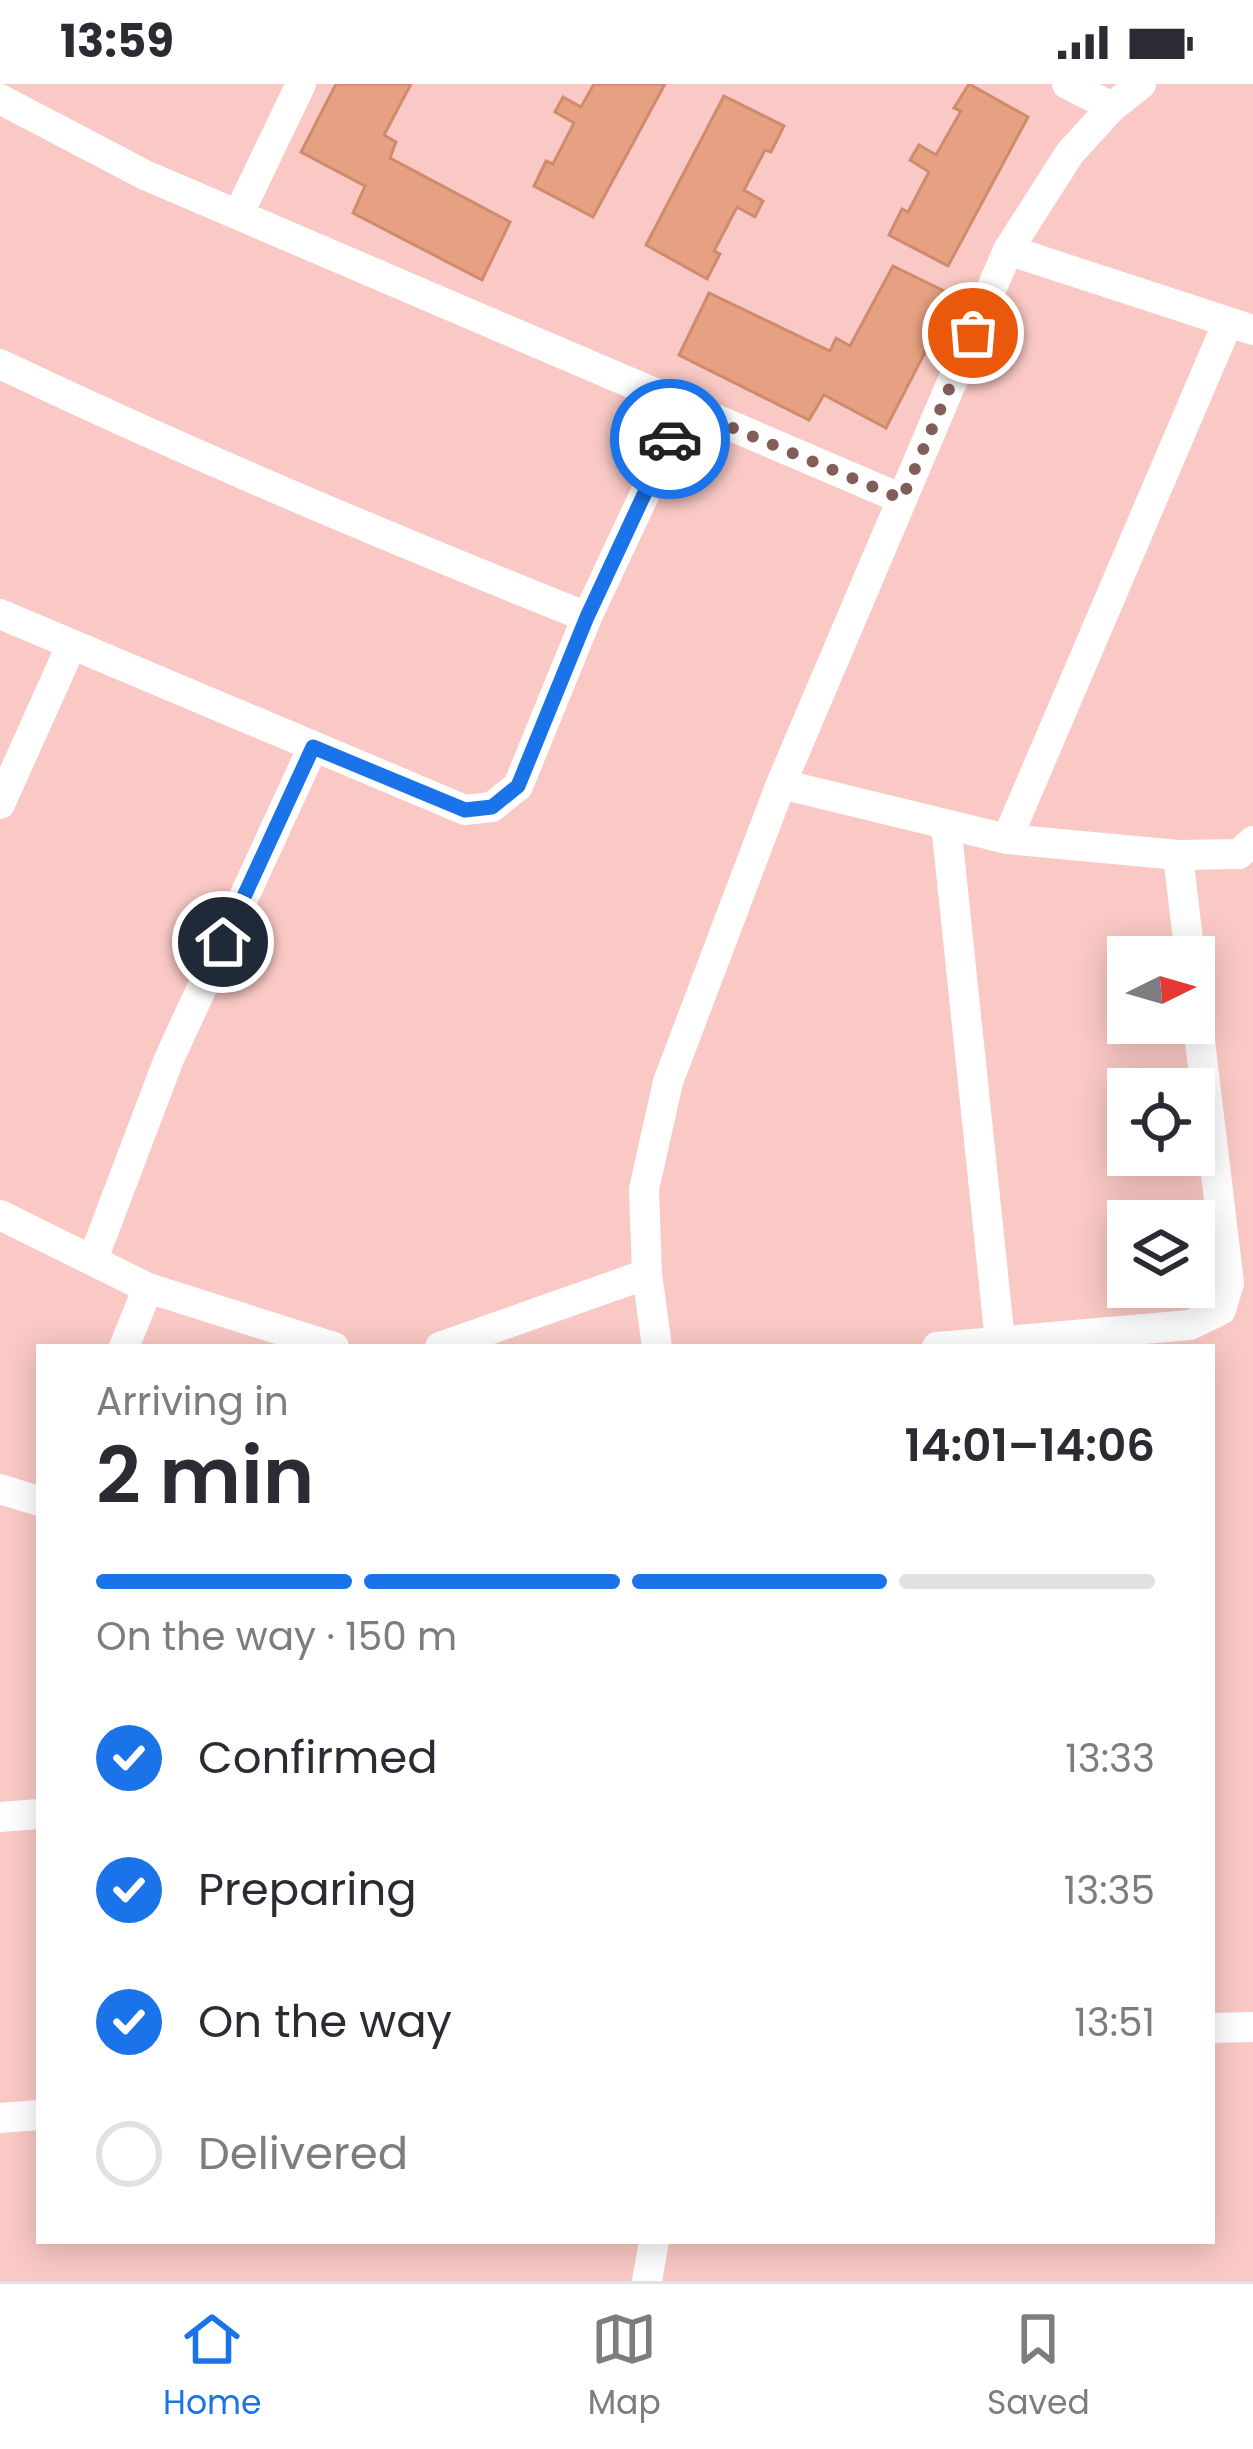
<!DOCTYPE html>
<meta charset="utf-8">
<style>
body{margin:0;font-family:Poppins,sans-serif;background:#f7f7f7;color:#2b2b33;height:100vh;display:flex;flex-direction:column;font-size:45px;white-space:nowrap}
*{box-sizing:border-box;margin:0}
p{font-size:39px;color:#7c7c81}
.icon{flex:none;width:66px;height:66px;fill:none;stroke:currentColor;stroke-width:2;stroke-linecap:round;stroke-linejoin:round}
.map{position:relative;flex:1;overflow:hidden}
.details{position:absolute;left:36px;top:1260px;width:1179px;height:900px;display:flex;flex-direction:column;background:#fff;border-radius:0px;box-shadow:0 6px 30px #0003}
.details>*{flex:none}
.needle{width:78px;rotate:85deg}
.buttons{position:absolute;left:1107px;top:852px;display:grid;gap:24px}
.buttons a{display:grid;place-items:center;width:108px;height:108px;border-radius:0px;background:#fff;box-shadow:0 6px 30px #0003;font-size:60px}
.pin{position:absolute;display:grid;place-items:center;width:102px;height:102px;color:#fff;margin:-51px;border:6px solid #fff;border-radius:50%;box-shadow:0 3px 12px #0007}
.courier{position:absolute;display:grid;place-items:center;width:120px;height:120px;margin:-60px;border:9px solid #1a73e8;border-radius:50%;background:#fff;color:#222;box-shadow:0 3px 15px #0007}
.overview em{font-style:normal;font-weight:600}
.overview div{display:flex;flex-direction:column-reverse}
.overview{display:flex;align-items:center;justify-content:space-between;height:204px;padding:0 60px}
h1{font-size:78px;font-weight:600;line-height:90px}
.bar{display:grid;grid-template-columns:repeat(4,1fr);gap:18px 12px;align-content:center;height:144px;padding:0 60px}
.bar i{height:15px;border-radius:9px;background:#e1e1e2}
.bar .current{background:#1a73e8}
.bar p{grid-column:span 4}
ol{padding:0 60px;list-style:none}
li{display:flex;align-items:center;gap:36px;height:132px}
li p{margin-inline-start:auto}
li .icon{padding:12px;border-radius:50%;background:#1a73e8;color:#fff;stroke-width:4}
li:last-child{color:#7c7c81}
li i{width:66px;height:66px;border:6px solid #e1e1e2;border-radius:50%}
.status{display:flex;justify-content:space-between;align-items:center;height:84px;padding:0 60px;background:#fff;direction:ltr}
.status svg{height:33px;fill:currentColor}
.tabs{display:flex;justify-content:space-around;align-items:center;height:168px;border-top:3px solid #e1e1e2;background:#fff;font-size:33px;color:#7c7c81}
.tabs a{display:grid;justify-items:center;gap:6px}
.tabs .current{color:#1a73e8}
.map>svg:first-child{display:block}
.building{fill:#e6a182;stroke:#ce8b6d;stroke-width:3}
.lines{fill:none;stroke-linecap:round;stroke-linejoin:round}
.minor{stroke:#fff;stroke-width:30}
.done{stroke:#825d5a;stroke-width:12;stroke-dasharray:0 21.6}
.route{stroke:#1a73e8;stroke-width:15}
</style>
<div class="status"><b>13:59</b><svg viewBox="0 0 49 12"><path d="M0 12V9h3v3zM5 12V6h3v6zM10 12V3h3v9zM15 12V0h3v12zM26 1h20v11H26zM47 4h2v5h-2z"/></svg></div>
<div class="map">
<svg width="1253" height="2197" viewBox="0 0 1253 2197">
<rect width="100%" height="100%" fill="#fac9c5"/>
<path class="building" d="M 336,0 L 411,0 L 384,51 L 396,58 L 390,74 L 510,138 L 482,196 L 353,129 L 365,102 L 301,68 Z
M 594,0 L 665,0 L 593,133 L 534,102 L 546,77 L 553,80 L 574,39 L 555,28 L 563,13 L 581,23 Z
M 969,0 L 1028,33 L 948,182 L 889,151 L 902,125 L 908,128 L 929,88 L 910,76 L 919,61 L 936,71 L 961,27 L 954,24 Z
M 724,12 L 784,42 L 771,68 L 765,66 L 744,106 L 763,117 L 755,133 L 737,123 L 714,167 L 720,170 L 707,195 L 646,161 Z
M 893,182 L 954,212 L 886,344 L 824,311 L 809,336 L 679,271 L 709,209 L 830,267 L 836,254 L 850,262 Z"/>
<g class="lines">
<path class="minor" d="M 1067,0 L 1112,23
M 0,15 L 145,91 L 902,415
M 239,129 L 301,0
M 1008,166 L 1253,246
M 0,280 C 193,372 389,454 587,533
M 0,530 L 465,726 L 492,723 L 518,702 L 587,533 L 685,324
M 781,700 L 1007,755 L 1178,771 L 1239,770 L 1253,757
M 0,720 L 71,562
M 946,740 L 1000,1257
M 1007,755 L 1228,238
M 1178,771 L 1190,873
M 0,1131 L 148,1204 L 334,1263
M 93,1175 L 169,975 L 313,663
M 124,1263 L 148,1204
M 440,1263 L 647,1190
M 657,1263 L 647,1190 L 644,1105 L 668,998 L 781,700 L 1008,166 L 1070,69 L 1112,23 L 1141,0
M 937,1263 L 1190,1241 L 1221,1226 L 1229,1199 L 1194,907
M 0,1405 L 39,1417
M 0,1733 L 39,1730
M 1212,1944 L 1253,1943
M 0,2034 L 39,2031
M 647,2197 L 654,2157"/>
</g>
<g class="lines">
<path class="done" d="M 670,355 L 685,324 L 902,415 L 973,249"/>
<path class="route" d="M 223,858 L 313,663 L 465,726 L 492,723 L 518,702 L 587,533 L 670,355"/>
</g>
</svg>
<div class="buttons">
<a><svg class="needle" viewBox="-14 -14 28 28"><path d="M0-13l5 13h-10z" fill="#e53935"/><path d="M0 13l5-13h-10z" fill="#7c7c81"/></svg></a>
<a><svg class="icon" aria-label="locate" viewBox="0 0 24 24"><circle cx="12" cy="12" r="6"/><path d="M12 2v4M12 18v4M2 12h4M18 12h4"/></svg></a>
<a><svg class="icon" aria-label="layers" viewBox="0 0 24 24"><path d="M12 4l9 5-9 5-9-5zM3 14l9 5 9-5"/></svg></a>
</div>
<div class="pin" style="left:973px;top:249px;background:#ea580c"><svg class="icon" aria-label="bag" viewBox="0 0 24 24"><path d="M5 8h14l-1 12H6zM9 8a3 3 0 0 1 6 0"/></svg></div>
<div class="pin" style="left:223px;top:858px;background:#1f2937"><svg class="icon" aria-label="home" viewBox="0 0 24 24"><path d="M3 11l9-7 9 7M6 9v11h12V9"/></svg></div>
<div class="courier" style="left:670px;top:355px"><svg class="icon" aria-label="car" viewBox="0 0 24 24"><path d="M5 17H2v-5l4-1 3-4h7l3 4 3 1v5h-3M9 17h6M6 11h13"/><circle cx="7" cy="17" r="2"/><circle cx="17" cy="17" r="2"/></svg></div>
<section class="details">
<div class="overview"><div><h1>2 min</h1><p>Arriving in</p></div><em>14:01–14:06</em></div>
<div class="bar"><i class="current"></i><i class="current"></i><i class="current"></i><i></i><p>On the way · 150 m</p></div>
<ol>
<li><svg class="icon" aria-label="check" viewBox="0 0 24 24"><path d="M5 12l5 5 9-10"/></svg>Confirmed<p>13:33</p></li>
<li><svg class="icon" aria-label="check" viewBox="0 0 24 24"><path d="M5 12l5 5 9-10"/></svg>Preparing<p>13:35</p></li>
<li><svg class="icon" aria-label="check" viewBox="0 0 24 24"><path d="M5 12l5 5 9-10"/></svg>On the way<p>13:51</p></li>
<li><i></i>Delivered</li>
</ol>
</section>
</div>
<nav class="tabs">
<a class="current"><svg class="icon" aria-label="home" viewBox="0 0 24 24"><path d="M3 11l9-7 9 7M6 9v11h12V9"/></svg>Home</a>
<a><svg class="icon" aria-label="map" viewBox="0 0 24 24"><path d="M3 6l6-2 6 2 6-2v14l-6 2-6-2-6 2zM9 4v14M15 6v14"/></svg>Map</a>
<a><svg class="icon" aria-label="saved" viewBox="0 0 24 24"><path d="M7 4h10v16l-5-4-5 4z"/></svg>Saved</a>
</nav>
